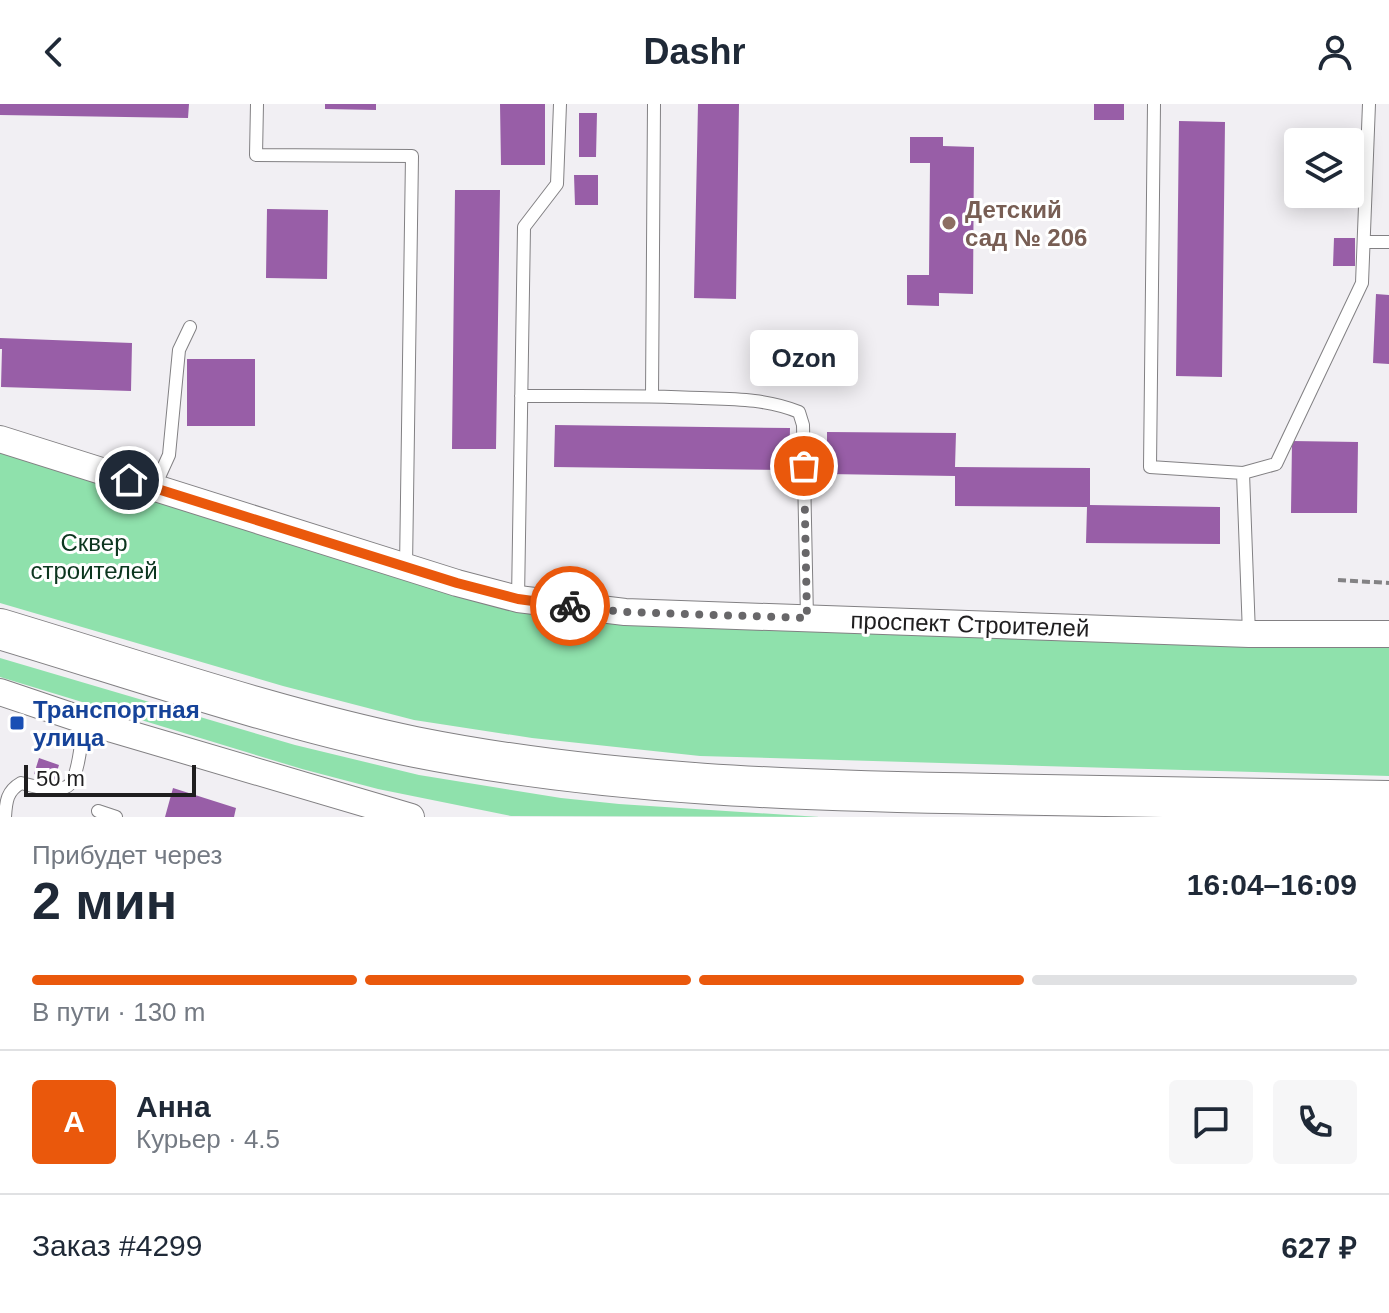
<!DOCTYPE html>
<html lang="ru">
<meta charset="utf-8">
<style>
body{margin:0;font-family:Arial,sans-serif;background:#f6f6f7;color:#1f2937;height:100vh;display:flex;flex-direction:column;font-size:30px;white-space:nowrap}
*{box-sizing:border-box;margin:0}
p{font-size:26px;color:#747a83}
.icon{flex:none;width:44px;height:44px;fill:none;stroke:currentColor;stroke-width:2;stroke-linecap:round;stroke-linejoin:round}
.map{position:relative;height:713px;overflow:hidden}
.details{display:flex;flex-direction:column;background:#fff;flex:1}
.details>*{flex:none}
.fabs{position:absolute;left:1284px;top:24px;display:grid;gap:16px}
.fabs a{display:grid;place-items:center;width:80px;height:80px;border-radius:8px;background:#fff;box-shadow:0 4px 20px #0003;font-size:40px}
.scale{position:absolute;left:24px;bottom:20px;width:172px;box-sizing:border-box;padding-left:8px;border:4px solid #1f1e1f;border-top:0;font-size:22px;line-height:28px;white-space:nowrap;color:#1f1e1f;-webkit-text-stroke:6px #fff;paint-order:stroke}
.pin{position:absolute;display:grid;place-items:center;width:68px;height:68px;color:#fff;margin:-34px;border:4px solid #fff;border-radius:50%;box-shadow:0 2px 8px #0007}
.courier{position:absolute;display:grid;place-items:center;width:80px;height:80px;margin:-40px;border:6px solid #ea580c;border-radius:50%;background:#fff;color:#222;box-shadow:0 2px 10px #0007}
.bubble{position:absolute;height:56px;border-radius:8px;background:#fff;box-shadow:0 4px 20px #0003;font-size:26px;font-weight:600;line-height:56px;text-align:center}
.summary em{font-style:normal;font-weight:600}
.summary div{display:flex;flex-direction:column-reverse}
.summary{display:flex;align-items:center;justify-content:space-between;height:136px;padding:0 32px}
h1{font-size:52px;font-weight:600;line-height:60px}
.bar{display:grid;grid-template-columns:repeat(4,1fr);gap:12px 8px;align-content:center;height:96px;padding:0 32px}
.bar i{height:10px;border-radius:6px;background:#e0e1e3}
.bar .active{background:#ea580c}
.bar p{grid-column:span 4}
.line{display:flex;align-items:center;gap:20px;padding:0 32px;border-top:2px solid #e0e1e3}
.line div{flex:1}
.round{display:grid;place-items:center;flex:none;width:84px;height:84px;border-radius:8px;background:#f6f6f7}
header{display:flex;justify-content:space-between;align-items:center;height:104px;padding:0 32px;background:#fff;font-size:36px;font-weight:600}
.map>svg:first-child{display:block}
.green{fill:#8fe1ac}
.building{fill:#985ea7}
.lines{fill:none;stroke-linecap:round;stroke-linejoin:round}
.lane-casing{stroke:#828083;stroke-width:14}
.street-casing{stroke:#828083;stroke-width:28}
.primary-casing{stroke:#828083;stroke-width:42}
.path{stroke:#838284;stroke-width:4;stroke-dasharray:8 4;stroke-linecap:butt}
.lane{stroke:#fff;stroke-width:12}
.street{stroke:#fff;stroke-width:26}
.primary{stroke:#fff;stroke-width:40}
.done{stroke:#686769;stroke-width:8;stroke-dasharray:0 14.4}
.route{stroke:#ea580c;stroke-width:10}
.education-dot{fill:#8d6e63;stroke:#fff;stroke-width:3}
.transit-dot{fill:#1a4fb4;stroke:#fff;stroke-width:3}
.labels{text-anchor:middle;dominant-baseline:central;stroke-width:6;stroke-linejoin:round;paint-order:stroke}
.education-label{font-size:24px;font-weight:bold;fill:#785e54;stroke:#fff;text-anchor:start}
.park-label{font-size:24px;fill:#0c361f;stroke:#fff}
.street-label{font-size:24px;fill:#1f1e1f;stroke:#fff}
.transit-label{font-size:24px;font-weight:bold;fill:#164399;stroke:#fff;text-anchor:start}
</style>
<header><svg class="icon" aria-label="back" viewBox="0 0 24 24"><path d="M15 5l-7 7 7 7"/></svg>Dashr<svg class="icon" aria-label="person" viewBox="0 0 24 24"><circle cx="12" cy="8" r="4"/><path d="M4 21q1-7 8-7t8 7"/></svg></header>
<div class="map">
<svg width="1389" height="713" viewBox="0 0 1389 713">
<rect width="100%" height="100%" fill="#f1eff3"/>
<path class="green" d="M 0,349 L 204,408 L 519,507 L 1389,541 L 1389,672 L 700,652 L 532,634 L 414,616 L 283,582 L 0,499 Z
M 0,554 L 295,641 L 419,671 L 561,694 L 619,700 L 820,713 L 511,712 L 378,685 L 302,665 L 0,573 Z"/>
<path class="building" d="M 0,0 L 189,0 L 188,14 L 0,11 Z
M 325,0 L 376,0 L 376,6 L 325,5 Z
M 500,0 L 545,0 L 545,61 L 501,61 Z
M 698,0 L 739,0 L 736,195 L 694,194 Z
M 1094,0 L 1124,0 L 1124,16 L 1094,16 Z
M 579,9 L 597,9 L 596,53 L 579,53 Z
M 1179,17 L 1225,18 L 1222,273 L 1176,272 Z
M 910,33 L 943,33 L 943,42 L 974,43 L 973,190 L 939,189 L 939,202 L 907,201 L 907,171 L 929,171 L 930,59 L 910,59 Z
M 574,71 L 598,71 L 598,101 L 575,101 Z
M 455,86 L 500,86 L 496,345 L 452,345 Z
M 267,105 L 328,106 L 327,175 L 266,174 Z
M 1334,134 L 1355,134 L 1355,162 L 1333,162 Z
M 1376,190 L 1389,191 L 1389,260 L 1373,259 Z
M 0,234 L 132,239 L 131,287 L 1,283 L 2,245 L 0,245 Z
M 187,255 L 255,255 L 255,322 L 187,322 Z
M 555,321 L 790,324 L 789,366 L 554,363 Z
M 827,328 L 956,329 L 955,363 L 1090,364 L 1090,401 L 1220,403 L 1220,440 L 1086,439 L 1087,403 L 955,402 L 955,372 L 827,370 Z
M 1292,337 L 1358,338 L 1357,409 L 1291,409 Z
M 39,654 L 59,661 L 54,677 L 34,670 Z
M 173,684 L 236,704 L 234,713 L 165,713 Z"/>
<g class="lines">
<g class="lane-casing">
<path id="lane" d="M 257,0 L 256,51 L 412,52 L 406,463
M 1154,0 L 1150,363 L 1243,369 L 1276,360 L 1362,179 L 1369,0
M 1365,138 L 1389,138
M 521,292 C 581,292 641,291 701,294 C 734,295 768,295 799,308 L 803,321 L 807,514
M 652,292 L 654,0
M 1243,369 L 1249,530
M 154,384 L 169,351 L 179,246 L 190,223
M 518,495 L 524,123 L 557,80 L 560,0
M 98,707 L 116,713
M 5,713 C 6,697 7,687 21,679 C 34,682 53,689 66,683 C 79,678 82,630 84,616"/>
</g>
<g class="street-casing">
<path id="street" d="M 0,335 L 457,479 L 518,495 L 625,508 L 1249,530 L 1389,530
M 0,588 L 92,619 L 411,713"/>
</g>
<g class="primary-casing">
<path id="primary" d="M 0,525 C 137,566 275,614 415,643 C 605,681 800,687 993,690 C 1125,692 1257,694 1389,697"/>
</g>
<path class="path" d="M 1338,476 L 1389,479"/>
<use href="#lane" class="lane"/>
<use href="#street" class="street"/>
<use href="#primary" class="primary"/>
</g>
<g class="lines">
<path class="done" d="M 570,502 L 625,508 L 807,514 L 804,362"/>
<path class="route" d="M 129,376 L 457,479 L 518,495 L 570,502"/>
</g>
<circle class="education-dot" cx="949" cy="119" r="8"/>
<rect class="transit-dot" x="9" y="611" width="16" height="16" rx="4"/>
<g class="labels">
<g class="education-label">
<text x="965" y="105">Детский<tspan x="965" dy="28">сад № 206</tspan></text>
</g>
<g class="park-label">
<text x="94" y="438">Cквер<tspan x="94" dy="28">cтроителей</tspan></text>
</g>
<g class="street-label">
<text transform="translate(970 520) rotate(2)">проспект Строителей</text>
</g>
<g class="transit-label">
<text x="33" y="605">Транспортная<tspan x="33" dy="28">улица</tspan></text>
</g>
</g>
</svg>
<div class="fabs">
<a><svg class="icon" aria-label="layers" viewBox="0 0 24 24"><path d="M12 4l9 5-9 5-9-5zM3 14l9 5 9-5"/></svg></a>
</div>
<div class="scale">50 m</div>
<div class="pin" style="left:804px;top:362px;background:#ea580c"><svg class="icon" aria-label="bag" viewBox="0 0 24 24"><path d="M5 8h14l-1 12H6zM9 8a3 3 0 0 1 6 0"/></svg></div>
<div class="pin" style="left:129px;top:376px;background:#1f2937"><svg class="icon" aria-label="home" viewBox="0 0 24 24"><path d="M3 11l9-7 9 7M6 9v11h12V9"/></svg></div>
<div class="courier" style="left:570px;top:502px"><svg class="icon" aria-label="bike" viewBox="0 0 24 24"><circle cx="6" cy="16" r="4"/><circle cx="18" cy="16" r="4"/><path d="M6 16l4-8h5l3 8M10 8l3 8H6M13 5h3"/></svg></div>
<div class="bubble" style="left:750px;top:226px;width:108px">Ozon</div>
</div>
<section class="details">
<div class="summary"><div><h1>2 мин</h1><p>Прибудет через</p></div><em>16:04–16:09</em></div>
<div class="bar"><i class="active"></i><i class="active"></i><i class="active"></i><i></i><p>В пути · 130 m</p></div>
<div class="line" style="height:144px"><b class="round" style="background:#ea580c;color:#fff">А</b><div><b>Анна</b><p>Курьер · 4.5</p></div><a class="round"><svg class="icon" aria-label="chat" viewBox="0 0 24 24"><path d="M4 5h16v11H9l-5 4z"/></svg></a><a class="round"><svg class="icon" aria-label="phone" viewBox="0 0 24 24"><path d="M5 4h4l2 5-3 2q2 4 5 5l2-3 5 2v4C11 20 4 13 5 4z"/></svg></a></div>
<div class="line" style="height:104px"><div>Заказ #4299</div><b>627 ₽</b></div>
</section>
